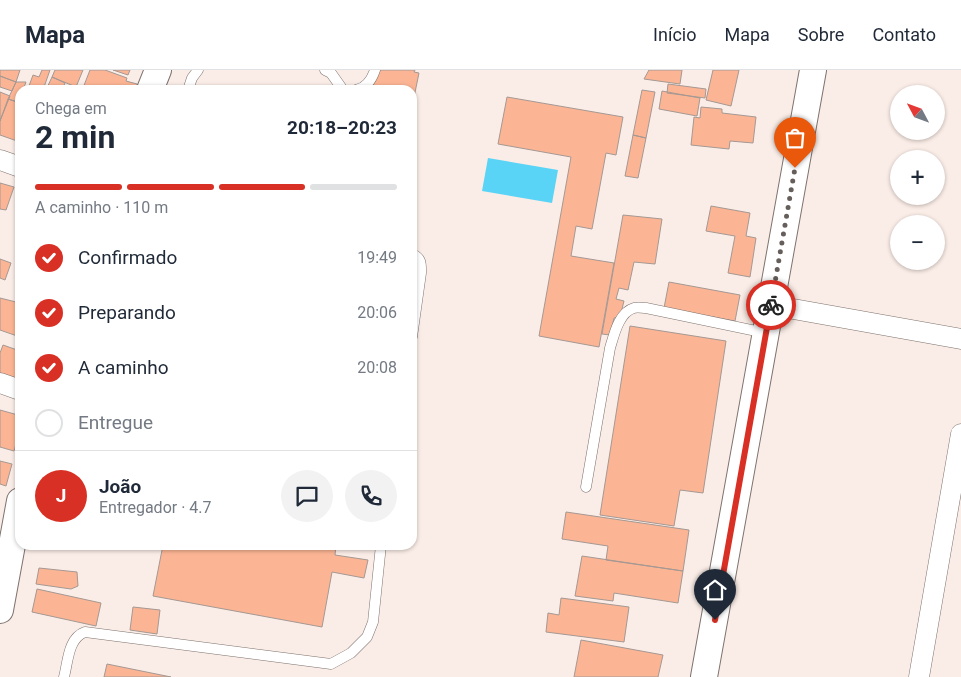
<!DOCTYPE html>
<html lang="pt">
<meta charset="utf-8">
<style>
body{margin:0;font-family:Roboto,sans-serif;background:#f2f2f3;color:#1f2937;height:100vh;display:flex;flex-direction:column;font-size:19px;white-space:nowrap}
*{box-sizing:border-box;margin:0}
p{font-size:16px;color:#747a83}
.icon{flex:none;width:28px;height:28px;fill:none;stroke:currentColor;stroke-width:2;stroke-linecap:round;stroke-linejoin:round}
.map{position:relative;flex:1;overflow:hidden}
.details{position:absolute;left:15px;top:15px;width:402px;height:465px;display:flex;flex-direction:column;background:#fff;border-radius:15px;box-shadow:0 1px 4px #0004}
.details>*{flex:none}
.needle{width:32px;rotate:311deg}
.controls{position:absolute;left:890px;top:15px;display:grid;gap:10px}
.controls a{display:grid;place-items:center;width:55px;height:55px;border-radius:50%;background:#fff;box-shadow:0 1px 4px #0004;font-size:25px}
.pin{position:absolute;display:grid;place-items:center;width:42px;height:42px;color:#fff;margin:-51px -21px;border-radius:50% 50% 50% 0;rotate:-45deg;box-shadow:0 0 5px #0007}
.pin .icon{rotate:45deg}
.courier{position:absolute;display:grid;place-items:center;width:50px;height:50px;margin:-25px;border:4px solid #d93025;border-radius:50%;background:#fff;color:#222;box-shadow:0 1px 6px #0007}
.overview em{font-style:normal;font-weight:700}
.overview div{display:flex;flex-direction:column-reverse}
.overview{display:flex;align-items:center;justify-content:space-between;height:85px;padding:0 20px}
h1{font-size:32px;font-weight:700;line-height:38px}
.bar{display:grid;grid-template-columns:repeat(4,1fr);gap:8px 5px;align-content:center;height:60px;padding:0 20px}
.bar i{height:6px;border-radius:4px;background:#e0e1e3}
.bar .selected{background:#d93025}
.bar p{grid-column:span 4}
.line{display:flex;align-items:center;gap:12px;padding:0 20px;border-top:1px solid #e0e1e3}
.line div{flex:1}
.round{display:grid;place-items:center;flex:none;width:52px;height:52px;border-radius:26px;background:#f2f2f3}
ol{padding:0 20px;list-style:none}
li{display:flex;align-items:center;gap:15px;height:55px}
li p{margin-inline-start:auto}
li .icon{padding:5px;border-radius:50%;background:#d93025;color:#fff;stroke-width:4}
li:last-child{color:#747a83}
li i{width:28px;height:28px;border:2px solid #e0e1e3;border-radius:50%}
header{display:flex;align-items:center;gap:30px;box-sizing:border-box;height:70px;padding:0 25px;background:#fff;border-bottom:1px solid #e0e1e3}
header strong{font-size:24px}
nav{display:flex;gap:28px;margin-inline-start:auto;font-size:18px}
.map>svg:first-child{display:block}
.water{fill:#59d4f7}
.building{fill:#fcb594;stroke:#a59893}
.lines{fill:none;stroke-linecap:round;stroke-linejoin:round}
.service-casing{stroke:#7e726d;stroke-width:11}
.minor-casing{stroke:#7e726d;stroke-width:21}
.tertiary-casing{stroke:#7e726d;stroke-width:28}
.service{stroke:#fff;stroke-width:10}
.minor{stroke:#fff;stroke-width:20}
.tertiary{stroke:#fff;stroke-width:26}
.done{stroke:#665e5a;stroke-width:5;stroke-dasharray:0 9}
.route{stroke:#d93025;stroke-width:6}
</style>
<header>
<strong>Mapa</strong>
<nav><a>Início</a><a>Mapa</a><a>Sobre</a><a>Contato</a></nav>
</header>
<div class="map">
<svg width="961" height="607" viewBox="0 0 961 607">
<rect width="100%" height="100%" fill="#faece6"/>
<path class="water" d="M 488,88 L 558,100 L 552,133 L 482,121 Z"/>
<path class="building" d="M 0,0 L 20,0 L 16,12 L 0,6 Z
M 42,0 L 50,0 L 43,20 L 29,16 L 33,5 L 39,7 Z
M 55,0 L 83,0 L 76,17 L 52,7 Z
M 90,0 L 105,0 L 127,8 L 126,11 L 137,14 L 135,20 L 88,20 L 83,18 Z
M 113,0 L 130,0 L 128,5 Z
M 376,0 L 415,0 L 414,2 L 419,3 L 412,37 L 412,20 L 372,20 Z
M 649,0 L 682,0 L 680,14 L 644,9 Z
M 713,0 L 739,0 L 731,36 L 706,30 Z
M 0,6 L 16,12 L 12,21 L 0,17 Z
M 52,7 L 65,13 L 62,20 L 46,20 Z
M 16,12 L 26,12 L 23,20 L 20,20 L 20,27 L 18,32 L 8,29 Z
M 668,14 L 706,19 L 705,28 L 667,23 Z
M 642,20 L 655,22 L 646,68 L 633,65 Z
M 662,21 L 700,28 L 697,46 L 659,39 Z
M 0,22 L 10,26 L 0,51 Z
M 507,27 L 623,47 L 616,85 L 606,83 L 592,159 L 576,156 L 571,186 L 614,193 L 599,277 L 539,266 L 571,87 L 498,74 Z
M 8,29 L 20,33 L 20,72 L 0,65 L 0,51 Z
M 701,37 L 722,39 L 722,43 L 756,47 L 753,73 L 730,71 L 729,79 L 691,75 L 694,47 L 700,48 Z
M 633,65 L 646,68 L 638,108 L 625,106 Z
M 0,113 L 14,117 L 6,140 L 0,139 Z
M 711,136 L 750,143 L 746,166 L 756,168 L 750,207 L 728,203 L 735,166 L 706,161 Z
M 623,145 L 662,149 L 655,194 L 634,192 L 628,220 L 619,218 L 616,229 L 624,231 L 620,247 L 614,248 L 610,265 L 602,264 Z
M 0,189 L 11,193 L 5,210 L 0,208 Z
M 669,212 L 740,225 L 735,251 L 664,238 Z
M 0,228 L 20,233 L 20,267 L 0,260 Z
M 630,256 L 726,271 L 703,423 L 680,420 L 674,456 L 600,445 Z
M 3,275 L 20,281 L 20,314 L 0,306 L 0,283 Z
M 0,340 L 18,345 L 20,348 L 20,361 L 14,381 L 0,377 Z
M 0,391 L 12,394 L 6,416 L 0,414 Z
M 566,442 L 689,460 L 683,501 L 606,490 L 608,476 L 562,469 Z
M 163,475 L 336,475 L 335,485 L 368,490 L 364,508 L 332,502 L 322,557 L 153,526 Z
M 582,486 L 683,501 L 678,533 L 614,523 L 613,531 L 575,526 Z
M 39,498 L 77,502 L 78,516 L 71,519 L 36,514 Z
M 37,519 L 101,533 L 96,556 L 32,542 Z
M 561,528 L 629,537 L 624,572 L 546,562 L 548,543 L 559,545 Z
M 133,537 L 160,540 L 157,564 L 130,560 Z
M 581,570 L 663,585 L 658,607 L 574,607 Z
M 107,594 L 171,607 L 104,607 Z"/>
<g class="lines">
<g class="service-casing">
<path id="service" d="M 325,0 L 331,3 L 343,20
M 188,20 L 192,8 L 198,0
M 356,20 C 366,18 372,9 375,0
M 412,184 C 422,188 421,194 421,203 L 412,267
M 586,417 L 610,278 C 614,265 619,242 634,238 C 637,237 642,238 646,238 L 766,263
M 64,607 C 68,592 68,568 85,562 L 331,594 L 351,583 L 367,567 L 373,552 L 381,475"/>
</g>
<g class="minor-casing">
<path id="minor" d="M 0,90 L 20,97
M 771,235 L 961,269
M 0,313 L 20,320
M 919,607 L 961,364"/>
</g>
<g class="tertiary-casing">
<path id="tertiary" d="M 150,20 L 158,0
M 0,540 L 20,431
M 704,607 L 813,0"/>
</g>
<use href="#service" class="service"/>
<use href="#minor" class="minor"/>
<use href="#tertiary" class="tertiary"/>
</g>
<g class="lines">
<path class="done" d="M 771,235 L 795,98"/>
<path class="route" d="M 715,550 L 771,235"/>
</g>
</svg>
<div class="controls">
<a><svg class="needle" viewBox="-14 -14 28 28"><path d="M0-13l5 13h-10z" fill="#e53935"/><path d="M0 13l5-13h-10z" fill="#747a83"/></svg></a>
<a>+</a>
<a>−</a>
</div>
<div class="pin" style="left:795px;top:98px;background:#ea580c"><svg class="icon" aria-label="bag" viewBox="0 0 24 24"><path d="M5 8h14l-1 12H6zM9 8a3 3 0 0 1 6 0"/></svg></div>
<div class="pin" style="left:715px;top:550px;background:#1f2937"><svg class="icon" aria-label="home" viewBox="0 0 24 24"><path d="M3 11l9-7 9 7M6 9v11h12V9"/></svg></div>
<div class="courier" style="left:771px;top:235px"><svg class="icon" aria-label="bike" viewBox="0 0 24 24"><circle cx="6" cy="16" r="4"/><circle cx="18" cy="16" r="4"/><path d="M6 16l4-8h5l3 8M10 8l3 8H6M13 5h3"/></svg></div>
<section class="details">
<div class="overview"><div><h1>2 min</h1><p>Chega em</p></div><em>20:18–20:23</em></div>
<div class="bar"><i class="selected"></i><i class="selected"></i><i class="selected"></i><i></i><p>A caminho · 110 m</p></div>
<ol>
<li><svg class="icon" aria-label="check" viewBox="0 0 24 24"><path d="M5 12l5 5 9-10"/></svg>Confirmado<p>19:49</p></li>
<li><svg class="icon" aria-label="check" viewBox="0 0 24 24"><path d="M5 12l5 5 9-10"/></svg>Preparando<p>20:06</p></li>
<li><svg class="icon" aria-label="check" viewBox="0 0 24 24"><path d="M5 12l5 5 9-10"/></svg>A caminho<p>20:08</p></li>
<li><i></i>Entregue</li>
</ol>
<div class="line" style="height:90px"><b class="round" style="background:#d93025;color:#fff">J</b><div><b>João</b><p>Entregador · 4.7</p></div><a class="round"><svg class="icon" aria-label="chat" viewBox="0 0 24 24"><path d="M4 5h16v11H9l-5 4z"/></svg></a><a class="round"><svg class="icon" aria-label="phone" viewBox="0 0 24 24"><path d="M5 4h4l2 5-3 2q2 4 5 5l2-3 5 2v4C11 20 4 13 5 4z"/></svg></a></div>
</section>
</div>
